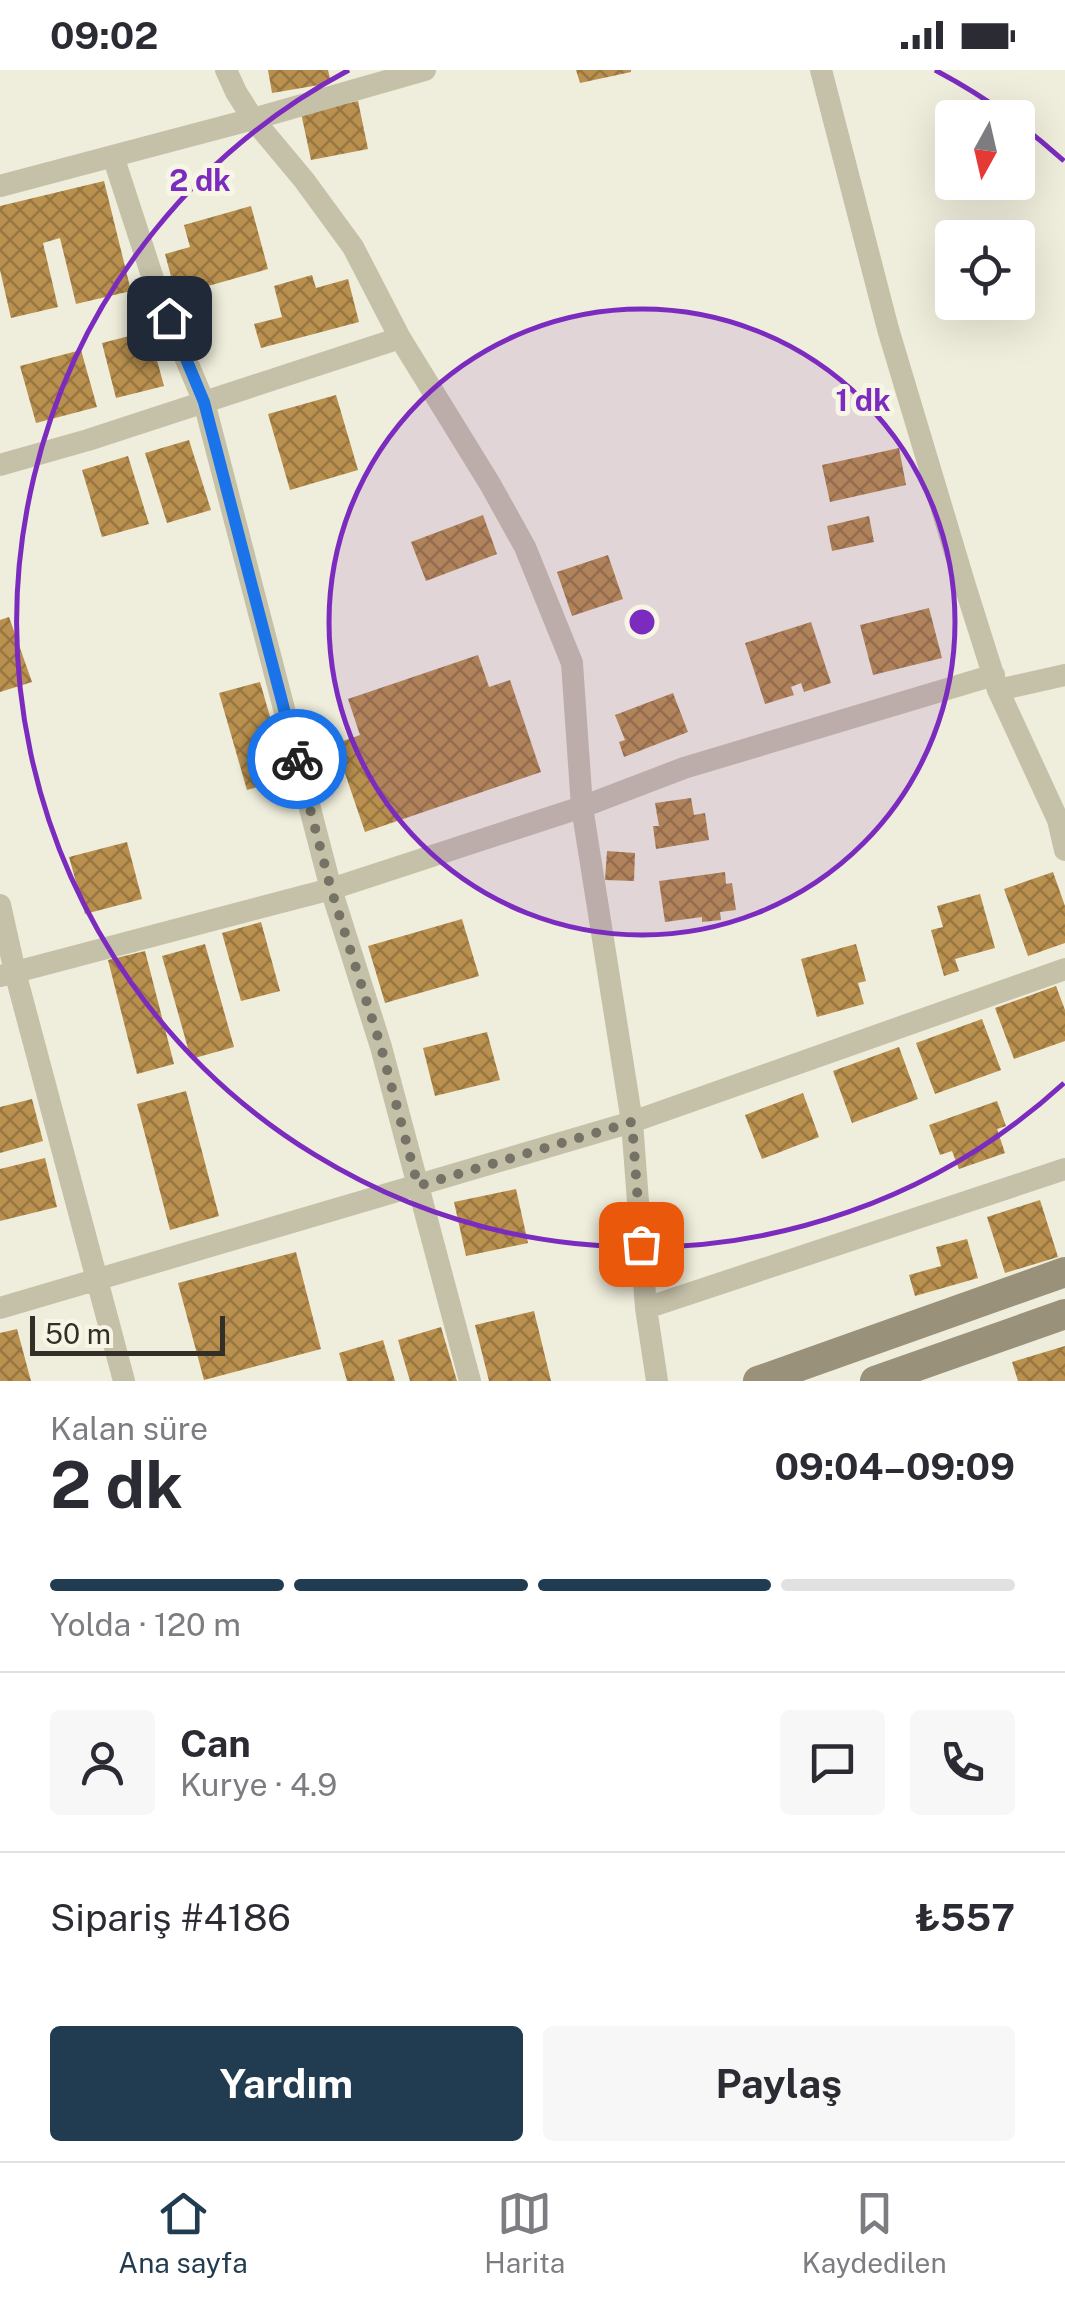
<!DOCTYPE html>
<html lang="tr">
<meta charset="utf-8">
<style>
body{margin:0;font-family:"Public Sans",sans-serif;background:#f7f7f7;color:#2b2b33;height:100vh;display:flex;flex-direction:column;font-size:38px;white-space:nowrap}
*{box-sizing:border-box;margin:0}
p{font-size:32px;color:#7c7c81}
.icon{flex:none;width:55px;height:55px;fill:none;stroke:currentColor;stroke-width:2;stroke-linecap:round;stroke-linejoin:round}
.map{position:relative;height:1311px;overflow:hidden}
.details{display:flex;flex-direction:column;background:#fff;flex:1}
.details>*{flex:none}
.needle{width:65px;rotate:188deg}
.fabs{position:absolute;left:935px;top:30px;display:grid;gap:20px}
.fabs a{display:grid;place-items:center;width:100px;height:100px;border-radius:10px;background:#fff;box-shadow:0 10px 40px #0002;font-size:50px}
.scale{position:absolute;left:30px;bottom:25px;width:195px;box-sizing:border-box;padding-left:10px;border:5px solid #332f27;border-top:0;font-size:28px;line-height:35px;white-space:nowrap;color:#332f27;-webkit-text-stroke:8px #f7f6e6;paint-order:stroke}
.pin{position:absolute;display:grid;place-items:center;width:85px;height:85px;color:#fff;margin:-42px;border-radius:20px;box-shadow:0 5px 15px #0006}
.courier{position:absolute;display:grid;place-items:center;width:100px;height:100px;margin:-50px;border:8px solid #1a73e8;border-radius:50%;background:#fff;color:#222;box-shadow:0 2px 12px #0007}
.head em{font-style:normal;font-weight:700}
.head div{display:flex;flex-direction:column-reverse}
.head{display:flex;align-items:center;justify-content:space-between;height:170px;padding:0 50px}
h1{font-size:65px;font-weight:700;line-height:75px}
.bar{display:grid;grid-template-columns:repeat(4,1fr);gap:15px 10px;align-content:center;height:120px;padding:0 50px}
.bar i{height:12px;border-radius:8px;background:#e1e1e2}
.bar .on{background:#213c50}
.bar p{grid-column:span 4}
.line{display:flex;align-items:center;gap:25px;padding:0 50px;border-top:2px solid #e1e1e2}
.line div{flex:1}
.round{display:grid;place-items:center;flex:none;width:105px;height:105px;border-radius:10px;background:#f7f7f7}
.action{display:flex;gap:20px;margin-top:auto;padding:20px 50px}
.action a{flex:1;height:115px;border-radius:10px;background:#213c50;color:#fff;font-size:40px;font-weight:700;line-height:115px;text-align:center}
.action a+a{background:#f7f7f7;color:#2b2b33}
.status{display:flex;justify-content:space-between;align-items:center;height:70px;padding:0 50px;background:#fff;direction:ltr}
.status svg{height:28px;fill:currentColor}
.dock{display:flex;justify-content:space-around;align-items:center;height:140px;border-top:2px solid #e1e1e2;background:#fff;font-size:28px;color:#7c7c81}
.dock a{display:grid;justify-items:center;gap:5px}
.dock .on{color:#213c50}
.map>svg:first-child{display:block}
.building{fill:url(#building-cross-hatch)}
.lines{fill:none;stroke-linecap:round;stroke-linejoin:round}
.street{stroke:#c5c0a8;stroke-width:22}
.secondary{stroke:#99917a;stroke-width:30}
.done{stroke:#757266;stroke-width:10;stroke-dasharray:0 18}
.route{stroke:#1a73e8;stroke-width:12}
.ring{fill:none;stroke:#7b2cbf;stroke-width:5}
.centre{fill:#7b2cbf;stroke:#f7f6e6;stroke-width:5}
.ring-label{font-size:30px;text-anchor:middle;font-weight:bold;fill:#7b2cbf;stroke:#f7f6e6;stroke-width:10;stroke-linejoin:round;paint-order:stroke}
</style>
<div class="status"><b>09:02</b><svg viewBox="0 0 49 12"><path d="M0 12V9h3v3zM5 12V6h3v6zM10 12V3h3v9zM15 12V0h3v12zM26 1h20v11H26zM47 4h2v5h-2z"/></svg></div>
<div class="map">
<svg width="1065" height="1311" viewBox="0 0 1065 1311">
<defs>
<pattern id="building-cross-hatch" width="8" height="8" patternUnits="userSpaceOnUse" patternTransform="scale(2.5)"><rect width="8" height="8" fill="#b9904e"/><path d="M0 0l8 8M0 8l8-8" fill="none" stroke="#977641"/></pattern>
</defs>
<rect width="100%" height="100%" fill="#efeddb"/>
<path class="building" d="M 268,0 L 328,0 L 331,13 L 272,23 Z
M 576,0 L 631,0 L 631,2 L 580,13 Z
M 358,31 L 368,79 L 311,90 L 301,43 Z
M 104,111 L 131,221 L 76,234 L 60,168 L 43,173 L 58,237 L 11,248 L 0,200 L 0,136 Z
M 251,136 L 268,199 L 176,225 L 165,184 L 190,177 L 184,155 Z
M 312,205 L 316,218 L 348,209 L 359,252 L 261,278 L 254,254 L 282,247 L 274,216 Z
M 149,261 L 164,316 L 116,328 L 102,273 Z
M 81,280 L 97,337 L 36,353 L 20,296 Z
M 336,325 L 358,400 L 290,420 L 268,344 Z
M 189,370 L 211,440 L 167,453 L 145,383 Z
M 899,378 L 906,415 L 830,432 L 822,395 Z
M 128,386 L 149,454 L 102,467 L 82,400 Z
M 483,445 L 497,484 L 426,511 L 411,472 Z
M 869,446 L 874,472 L 832,481 L 827,456 Z
M 608,485 L 623,529 L 572,546 L 557,502 Z
M 929,538 L 942,588 L 873,605 L 860,555 Z
M 9,547 L 32,612 L 0,622 L 0,550 Z
M 811,552 L 831,613 L 804,622 L 801,613 L 791,617 L 794,625 L 765,634 L 745,573 Z
M 478,585 L 489,617 L 510,610 L 541,702 L 365,762 L 335,674 L 360,665 L 348,629 Z
M 260,612 L 288,709 L 247,720 L 219,623 Z
M 673,623 L 688,662 L 624,687 L 619,672 L 625,670 L 615,645 Z
M 691,728 L 694,745 L 705,743 L 709,770 L 656,779 L 653,756 L 659,756 L 655,733 Z
M 127,772 L 142,829 L 85,844 L 69,787 Z
M 607,781 L 635,783 L 634,811 L 605,810 Z
M 725,802 L 726,814 L 732,813 L 736,840 L 720,842 L 721,850 L 702,852 L 702,847 L 665,852 L 659,811 Z
M 1053,802 L 1065,836 L 1065,873 L 1028,886 L 1004,819 Z
M 980,824 L 995,878 L 955,889 L 959,901 L 944,906 L 931,860 L 943,857 L 937,836 Z
M 462,849 L 479,906 L 385,933 L 368,876 Z
M 261,852 L 280,921 L 241,931 L 222,863 Z
M 205,874 L 234,977 L 191,989 L 162,886 Z
M 856,874 L 866,911 L 858,913 L 864,934 L 817,947 L 801,889 Z
M 145,881 L 174,994 L 137,1004 L 108,890 Z
M 1056,916 L 1065,940 L 1065,971 L 1014,989 L 995,938 Z
M 982,949 L 1001,1000 L 935,1024 L 916,973 Z
M 487,962 L 500,1010 L 435,1026 L 423,978 Z
M 899,977 L 918,1029 L 852,1053 L 833,1001 Z
M 186,1021 L 219,1146 L 170,1160 L 137,1034 Z
M 803,1023 L 819,1067 L 762,1089 L 745,1045 Z
M 32,1029 L 43,1071 L 0,1083 L 0,1037 Z
M 997,1031 L 1006,1056 L 997,1059 L 1005,1083 L 959,1099 L 952,1081 L 940,1085 L 929,1055 Z
M 45,1088 L 57,1137 L 0,1151 L 0,1099 Z
M 516,1119 L 528,1173 L 466,1186 L 454,1132 Z
M 1040,1130 L 1058,1187 L 1005,1203 L 987,1147 Z
M 967,1169 L 978,1208 L 915,1226 L 909,1205 L 941,1196 L 936,1177 Z
M 296,1182 L 321,1279 L 204,1310 L 178,1213 Z
M 534,1241 L 551,1311 L 489,1311 L 475,1255 Z
M 441,1257 L 457,1311 L 410,1311 L 398,1270 Z
M 17,1259 L 31,1311 L 0,1311 L 0,1263 Z
M 383,1270 L 395,1311 L 347,1311 L 339,1283 Z
M 1065,1276 L 1065,1311 L 1018,1311 L 1012,1292 Z"/>
<g class="lines">
<path class="street" d="M 226,0 L 236,22 L 253,49 L 304,110 L 353,177 L 400,268 L 490,414 L 525,477 L 572,593 L 582,737 L 632,1052 L 646,1238 L 657,1311
M 821,0 L 888,259 L 966,519 L 998,620 L 1058,750 L 1065,780
M 113,86 L 157,221 L 204,332 L 331,819 L 381,977 L 470,1311
M 0,116 L 253,49 L 425,0
M 0,395 L 88,370 L 400,268
M 998,620 L 1065,605
M 0,835 L 15,902 L 124,1311
M 0,906 L 331,819 L 582,737 L 684,698 L 994,605
M 0,1238 L 632,1052 L 1065,899
M 646,1238 L 1065,1099"/>
<path class="secondary" d="M 758,1311 L 1065,1202
M 875,1311 L 1065,1244"/>
</g>
<g class="lines">
<path class="done" d="M 297,689 L 331,819 L 381,977 L 418,1116 L 632,1052 L 641,1174"/>
<path class="route" d="M 169,248 L 204,332 L 297,689"/>
</g>
<circle cx="642" cy="552" r="313" fill="#7b2cbf" fill-opacity=".12"/>
<g class="ring">
<circle cx="642" cy="552" r="313"/>
<path d="M1064 1013A625 625 0 1 1 349 0M935 0A625 625 0 0 1 1009 46M1018 53A625 625 0 0 1 1064 91"/>
</g>
<circle cx="642" cy="552" r="15" class="centre"/>
<g class="ring-label">
<text x="200" y="121">2 dk</text>
<text x="863" y="341">1 dk</text>
</g>
</svg>
<div class="fabs">
<a><svg class="needle" viewBox="-14 -14 28 28"><path d="M0-13l5 13h-10z" fill="#e53935"/><path d="M0 13l5-13h-10z" fill="#7c7c81"/></svg></a>
<a><svg class="icon" aria-label="locate" viewBox="0 0 24 24"><circle cx="12" cy="12" r="6"/><path d="M12 2v4M12 18v4M2 12h4M18 12h4"/></svg></a>
</div>
<div class="scale">50 m</div>
<div class="pin" style="left:641px;top:1174px;background:#ea580c"><svg class="icon" aria-label="bag" viewBox="0 0 24 24"><path d="M5 8h14l-1 12H6zM9 8a3 3 0 0 1 6 0"/></svg></div>
<div class="pin" style="left:169px;top:248px;background:#1f2937"><svg class="icon" aria-label="home" viewBox="0 0 24 24"><path d="M3 11l9-7 9 7M6 9v11h12V9"/></svg></div>
<div class="courier" style="left:297px;top:689px"><svg class="icon" aria-label="bike" viewBox="0 0 24 24"><circle cx="6" cy="16" r="4"/><circle cx="18" cy="16" r="4"/><path d="M6 16l4-8h5l3 8M10 8l3 8H6M13 5h3"/></svg></div>
</div>
<section class="details">
<div class="head"><div><h1>2 dk</h1><p>Kalan süre</p></div><em>09:04–09:09</em></div>
<div class="bar"><i class="on"></i><i class="on"></i><i class="on"></i><i></i><p>Yolda · 120 m</p></div>
<div class="line" style="height:180px"><a class="round"><svg class="icon" aria-label="person" viewBox="0 0 24 24"><circle cx="12" cy="8" r="4"/><path d="M4 21q1-7 8-7t8 7"/></svg></a><div><b>Can</b><p>Kurye · 4.9</p></div><a class="round"><svg class="icon" aria-label="chat" viewBox="0 0 24 24"><path d="M4 5h16v11H9l-5 4z"/></svg></a><a class="round"><svg class="icon" aria-label="phone" viewBox="0 0 24 24"><path d="M5 4h4l2 5-3 2q2 4 5 5l2-3 5 2v4C11 20 4 13 5 4z"/></svg></a></div>
<div class="line" style="height:130px"><div>Sipariş #4186</div><b>₺557</b></div>
<div class="action"><a>Yardım</a><a>Paylaş</a></div>
</section>
<nav class="dock">
<a class="on"><svg class="icon" aria-label="home" viewBox="0 0 24 24"><path d="M3 11l9-7 9 7M6 9v11h12V9"/></svg>Ana sayfa</a>
<a><svg class="icon" aria-label="map" viewBox="0 0 24 24"><path d="M3 6l6-2 6 2 6-2v14l-6 2-6-2-6 2zM9 4v14M15 6v14"/></svg>Harita</a>
<a><svg class="icon" aria-label="saved" viewBox="0 0 24 24"><path d="M7 4h10v16l-5-4-5 4z"/></svg>Kaydedilen</a>
</nav>
